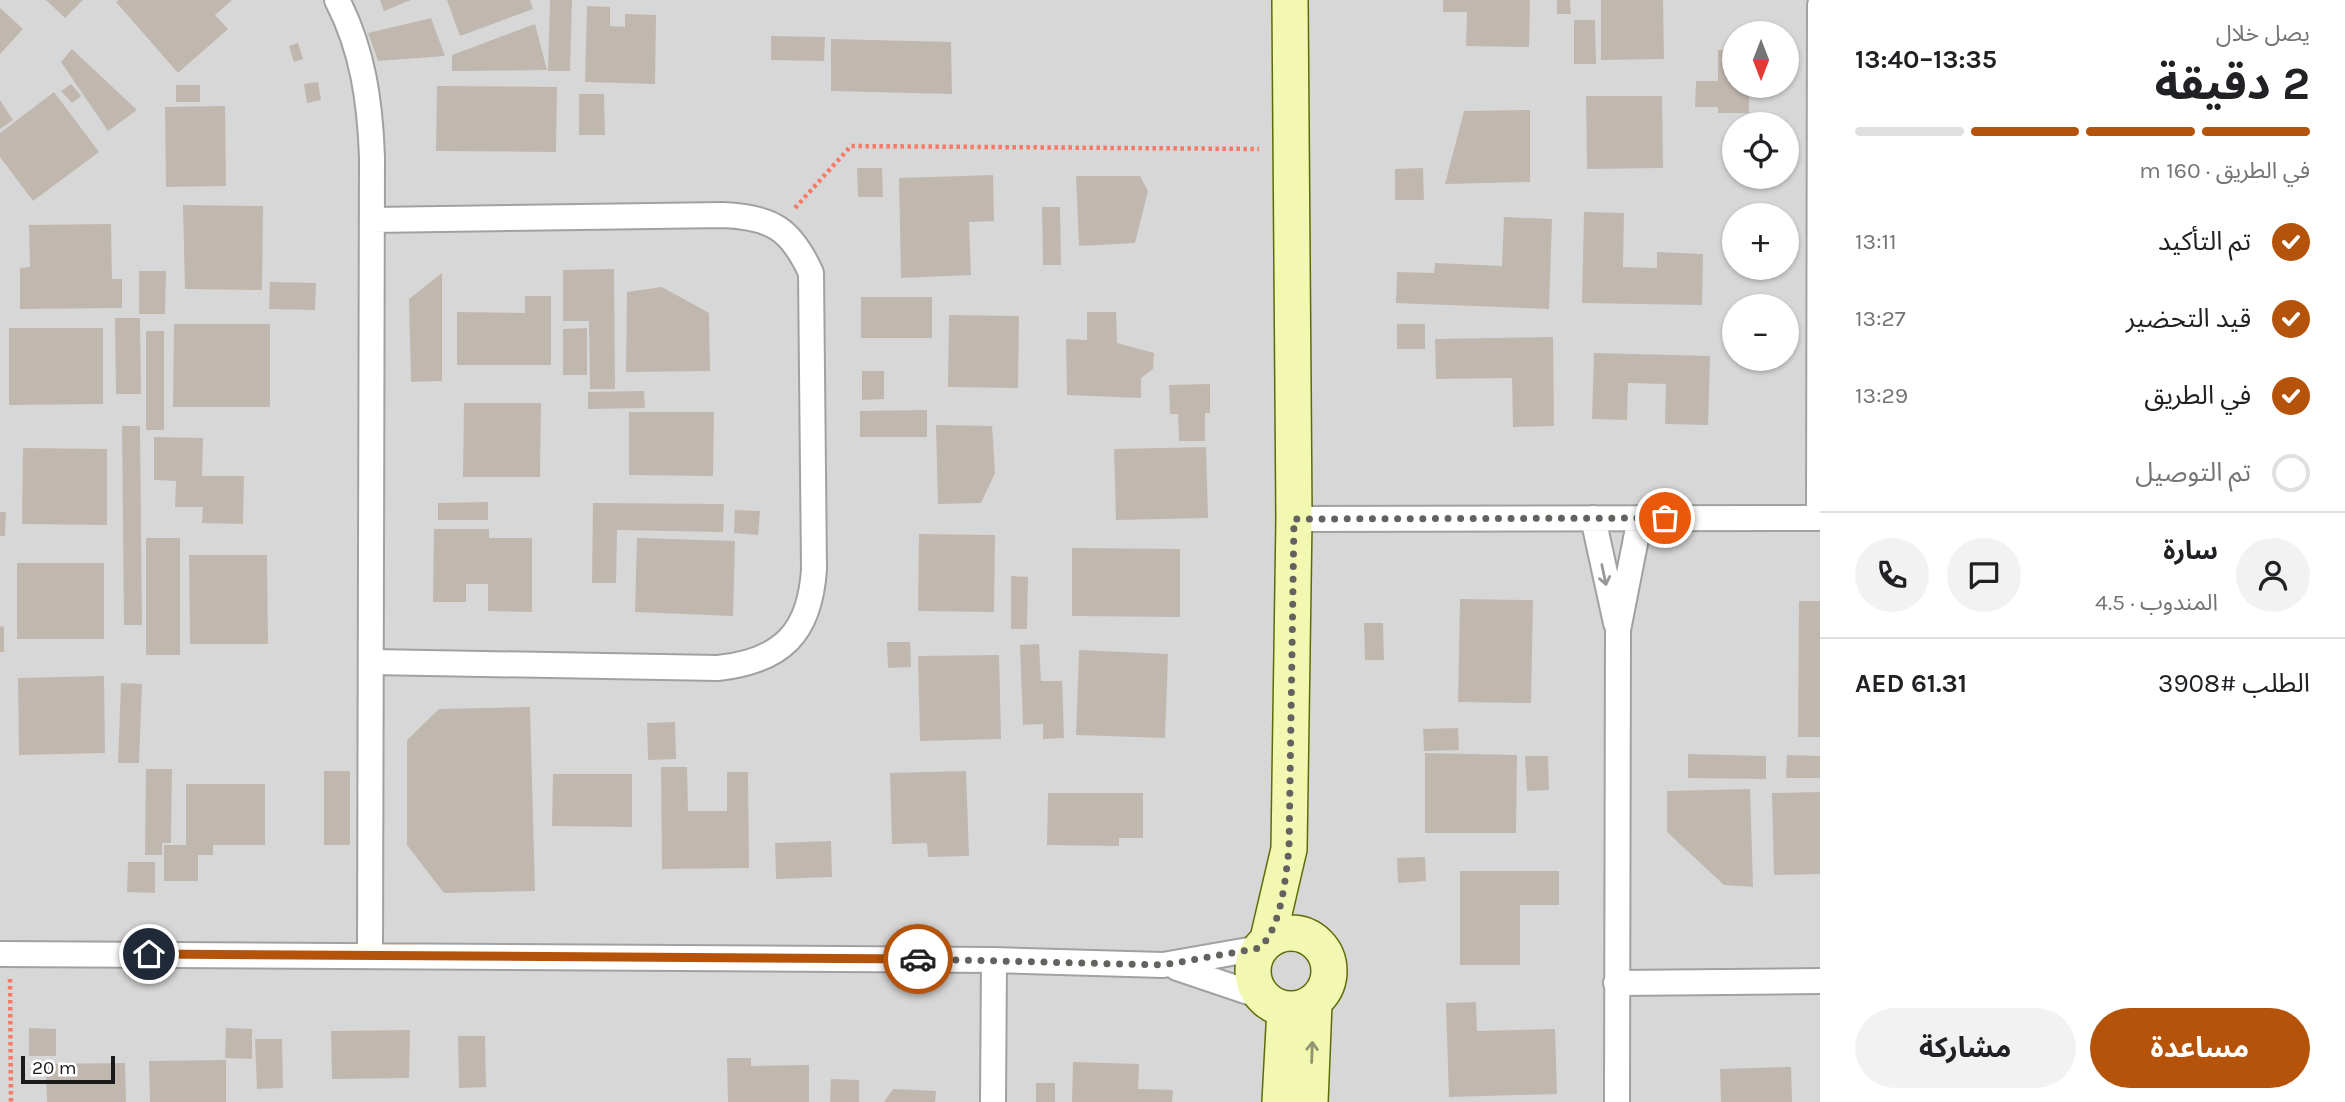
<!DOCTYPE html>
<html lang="ar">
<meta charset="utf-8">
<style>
body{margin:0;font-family:Karla,"Noto Sans Arabic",sans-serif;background:#f2f2f2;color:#202124;direction:rtl;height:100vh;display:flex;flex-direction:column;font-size:26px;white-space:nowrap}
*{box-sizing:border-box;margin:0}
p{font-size:23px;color:#757577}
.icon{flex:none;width:38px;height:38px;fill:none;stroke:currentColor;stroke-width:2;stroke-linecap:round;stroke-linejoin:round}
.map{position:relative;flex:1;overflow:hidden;direction:ltr}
.sheet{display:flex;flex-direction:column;background:#fff;width:525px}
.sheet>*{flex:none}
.needle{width:46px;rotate:180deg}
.buttons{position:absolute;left:1722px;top:21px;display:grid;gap:14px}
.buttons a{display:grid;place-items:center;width:77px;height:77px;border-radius:50%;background:#fff;box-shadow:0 2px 5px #0004;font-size:35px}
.scale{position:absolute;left:21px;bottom:18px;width:94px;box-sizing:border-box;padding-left:7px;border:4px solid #1a1a1a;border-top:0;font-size:19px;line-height:24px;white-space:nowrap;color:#1a1a1a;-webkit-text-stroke:5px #fff;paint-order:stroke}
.pin{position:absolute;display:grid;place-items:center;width:60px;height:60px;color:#fff;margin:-30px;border:4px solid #fff;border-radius:50%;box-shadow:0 2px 7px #0007}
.courier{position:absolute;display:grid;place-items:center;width:70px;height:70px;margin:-35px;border:5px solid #b45309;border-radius:50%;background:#fff;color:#222;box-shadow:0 2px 9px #0007}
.overview em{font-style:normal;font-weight:700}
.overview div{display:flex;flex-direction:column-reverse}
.overview{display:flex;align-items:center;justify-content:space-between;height:119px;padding:0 35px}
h1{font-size:46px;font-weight:700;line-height:52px}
.bar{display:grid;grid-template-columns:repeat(4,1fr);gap:10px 7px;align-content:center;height:84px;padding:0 35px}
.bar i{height:9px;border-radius:5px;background:#e0e0e0}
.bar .active{background:#b45309}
.bar p{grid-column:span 4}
.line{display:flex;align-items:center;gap:18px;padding:0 35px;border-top:2px solid #e0e0e0}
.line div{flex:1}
.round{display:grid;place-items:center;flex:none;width:74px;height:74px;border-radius:37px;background:#f2f2f2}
ol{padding:0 35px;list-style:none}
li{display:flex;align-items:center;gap:21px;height:77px}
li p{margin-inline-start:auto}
li .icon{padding:7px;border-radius:50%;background:#b45309;color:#fff;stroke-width:4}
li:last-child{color:#757577}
li i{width:38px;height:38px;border:4px solid #e0e0e0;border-radius:50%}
.button{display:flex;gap:14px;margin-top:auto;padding:14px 35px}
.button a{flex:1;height:80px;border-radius:42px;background:#b45309;color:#fff;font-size:28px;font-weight:700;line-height:80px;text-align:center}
.button a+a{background:#f2f2f2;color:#202124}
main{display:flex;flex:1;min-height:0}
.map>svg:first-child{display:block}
.residential{fill:#d8d7d7;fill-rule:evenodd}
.building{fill:#c0b8af}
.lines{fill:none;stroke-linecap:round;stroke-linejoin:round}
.street-casing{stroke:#a1a1a1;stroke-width:28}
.secondary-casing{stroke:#5e6c07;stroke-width:38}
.path{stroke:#f67a67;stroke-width:4.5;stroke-dasharray:3.5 3.5;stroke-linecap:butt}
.street{stroke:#fff;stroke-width:24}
.secondary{stroke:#f2f7b2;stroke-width:35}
.oneway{stroke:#989898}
.oneway2{stroke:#91946e}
.done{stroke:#64625f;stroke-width:7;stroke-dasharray:0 12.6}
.route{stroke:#b45309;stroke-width:9}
</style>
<main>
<section class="sheet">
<div class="overview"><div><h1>2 دقيقة</h1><p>يصل خلال</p></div><em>13:35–13:40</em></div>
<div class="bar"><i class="active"></i><i class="active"></i><i class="active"></i><i></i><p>في الطريق · 160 m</p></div>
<ol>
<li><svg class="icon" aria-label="check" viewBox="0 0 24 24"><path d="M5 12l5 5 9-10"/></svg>تم التأكيد<p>13:11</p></li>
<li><svg class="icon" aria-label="check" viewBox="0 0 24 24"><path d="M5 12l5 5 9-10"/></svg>قيد التحضير<p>13:27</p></li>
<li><svg class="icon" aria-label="check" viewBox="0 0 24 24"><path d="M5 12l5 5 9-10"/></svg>في الطريق<p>13:29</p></li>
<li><i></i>تم التوصيل</li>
</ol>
<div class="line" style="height:126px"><a class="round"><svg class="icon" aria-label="person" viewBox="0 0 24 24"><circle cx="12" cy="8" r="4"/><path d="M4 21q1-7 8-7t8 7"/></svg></a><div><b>سارة</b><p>المندوب · 4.5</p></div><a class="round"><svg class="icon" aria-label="chat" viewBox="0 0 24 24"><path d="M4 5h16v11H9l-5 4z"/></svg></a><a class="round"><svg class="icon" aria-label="phone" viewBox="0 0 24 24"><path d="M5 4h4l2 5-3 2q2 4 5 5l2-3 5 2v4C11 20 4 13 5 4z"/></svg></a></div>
<div class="line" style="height:91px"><div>الطلب #3908</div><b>AED 61.31</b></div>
<div class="button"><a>مساعدة</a><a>مشاركة</a></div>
</section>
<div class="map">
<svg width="1820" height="1102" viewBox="0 0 1820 1102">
<rect width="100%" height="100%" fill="#ece8e0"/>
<path class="residential" d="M 0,0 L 1820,0 L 1820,1102 L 0,1102 ZM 1734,33 L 1787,33 L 1787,86 L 1734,86 ZM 1734,124 L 1787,124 L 1787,177 L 1734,177 ZM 1734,215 L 1787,215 L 1787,268 L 1734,268 ZM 1734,306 L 1787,306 L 1787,359 L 1734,359 Z"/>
<path class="building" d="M 46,0 L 83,0 L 65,18 Z
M 119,0 L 232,0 L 215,15 L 228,29 L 178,73 L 116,2 Z
M 380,0 L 411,0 L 384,11 Z
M 447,0 L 530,0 L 533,9 L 460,36 Z
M 550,0 L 572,0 L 570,71 L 548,71 Z
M 1443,0 L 1530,0 L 1529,47 L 1466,46 L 1467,12 L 1443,12 Z
M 1557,0 L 1570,0 L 1571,14 L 1557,14 Z
M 1601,0 L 1663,0 L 1664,59 L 1601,60 Z
M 587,6 L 610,7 L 610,26 L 625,27 L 625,14 L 656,15 L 655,84 L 585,82 Z
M 0,8 L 23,29 L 0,54 Z
M 431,18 L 445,56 L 378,61 L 368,33 Z
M 1574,20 L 1595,20 L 1596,64 L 1574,64 Z
M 535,24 L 547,70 L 452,71 L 452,55 Z
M 771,36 L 825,37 L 824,61 L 771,60 Z
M 831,39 L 951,42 L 952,94 L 831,91 Z
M 298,43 L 303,59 L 294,62 L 289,46 Z
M 72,49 L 137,110 L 108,131 L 61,62 Z
M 1718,50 L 1734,50 L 1734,86 L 1749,86 L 1749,113 L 1718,113 L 1718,107 L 1695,107 L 1696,81 L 1718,81 Z
M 318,82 L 321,100 L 307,103 L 304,84 Z
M 71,84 L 81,96 L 72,103 L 61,91 Z
M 176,85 L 200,85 L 200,102 L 176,102 Z
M 437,86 L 557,87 L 556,152 L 436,151 Z
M 54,92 L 99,152 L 33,201 L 0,157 L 0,133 Z
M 579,94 L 604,94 L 605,135 L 579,135 Z
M 1586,96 L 1662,96 L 1663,168 L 1587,169 Z
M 0,100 L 13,120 L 0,129 Z
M 225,106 L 226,186 L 166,187 L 165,107 Z
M 1530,110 L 1530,182 L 1445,184 L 1464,111 Z
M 857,168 L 882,168 L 883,197 L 858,197 Z
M 1423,168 L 1424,200 L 1395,200 L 1395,169 Z
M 993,175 L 994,221 L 969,222 L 971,275 L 901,278 L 899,178 Z
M 1076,176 L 1140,176 L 1148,191 L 1135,243 L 1079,246 Z
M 183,205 L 263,206 L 262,290 L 185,289 Z
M 1042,207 L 1060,207 L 1061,265 L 1043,265 Z
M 1584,212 L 1624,213 L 1623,267 L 1657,268 L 1657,252 L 1703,254 L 1702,305 L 1582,303 Z
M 1504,217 L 1552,219 L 1549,309 L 1396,303 L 1397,272 L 1434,273 L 1435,263 L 1502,266 Z
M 111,224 L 112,279 L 122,279 L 122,308 L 20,309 L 20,268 L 30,267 L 29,225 Z
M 614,269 L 615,389 L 590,389 L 589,321 L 563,321 L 563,270 Z
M 139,271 L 166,271 L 165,314 L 139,314 Z
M 442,273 L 442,381 L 411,382 L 409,299 Z
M 270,282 L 316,283 L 315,310 L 269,309 Z
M 662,287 L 709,313 L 710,371 L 626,372 L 627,292 Z
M 525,296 L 551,296 L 551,365 L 457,365 L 457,312 L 525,313 Z
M 861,297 L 932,297 L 932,338 L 861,338 Z
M 1087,312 L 1116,312 L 1117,343 L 1154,353 L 1153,369 L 1141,378 L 1141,398 L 1067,395 L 1066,339 L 1087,340 Z
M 949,315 L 1019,316 L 1018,388 L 948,387 Z
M 115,318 L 140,318 L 141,394 L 116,394 Z
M 174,324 L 270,324 L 270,407 L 173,407 Z
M 1397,324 L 1425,324 L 1425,349 L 1397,349 Z
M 9,328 L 103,328 L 103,404 L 9,405 Z
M 587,328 L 587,375 L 563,375 L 563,329 Z
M 146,331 L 164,331 L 164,430 L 146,430 Z
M 1553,337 L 1554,426 L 1513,427 L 1512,378 L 1436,379 L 1435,339 Z
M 1594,353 L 1710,356 L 1708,425 L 1665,424 L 1666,384 L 1628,383 L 1627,420 L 1592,419 Z
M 862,371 L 884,371 L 884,399 L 862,400 Z
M 1210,384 L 1210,413 L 1205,413 L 1205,441 L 1179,441 L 1178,414 L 1170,414 L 1169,385 Z
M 644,391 L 645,408 L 588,409 L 588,392 Z
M 464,403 L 541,403 L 540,477 L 463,477 Z
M 927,410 L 927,437 L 860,437 L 860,411 Z
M 629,412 L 714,412 L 713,476 L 629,475 Z
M 936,425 L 992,426 L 995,473 L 981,503 L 938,504 Z
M 122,426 L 140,426 L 142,625 L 124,625 Z
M 154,437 L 203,438 L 202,476 L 244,476 L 243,524 L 202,523 L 203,507 L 175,507 L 176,481 L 154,480 Z
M 1206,447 L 1208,518 L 1116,520 L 1114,449 Z
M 23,448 L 107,449 L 107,525 L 22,524 Z
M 488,502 L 488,520 L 438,520 L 438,503 Z
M 593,503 L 724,504 L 723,532 L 617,530 L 616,583 L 592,583 Z
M 735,510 L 760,511 L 758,535 L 734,533 Z
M 0,512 L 6,512 L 5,536 L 0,536 Z
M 434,529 L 489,529 L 489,538 L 532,538 L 532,612 L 488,611 L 488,584 L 466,584 L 466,602 L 433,602 Z
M 919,534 L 995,535 L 994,612 L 918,611 Z
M 146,538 L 180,538 L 180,655 L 146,655 Z
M 637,538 L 735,541 L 733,616 L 635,612 Z
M 1072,548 L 1180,549 L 1180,617 L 1072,616 Z
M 189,555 L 267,555 L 268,644 L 190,644 Z
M 17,563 L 104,563 L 104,639 L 17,639 Z
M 1011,576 L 1028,577 L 1027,629 L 1011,629 Z
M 1460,599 L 1533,600 L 1531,703 L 1458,702 Z
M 1799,601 L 1820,601 L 1820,737 L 1798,737 Z
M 1364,623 L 1383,623 L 1384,660 L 1365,660 Z
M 0,626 L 4,627 L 4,652 L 0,652 Z
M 887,642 L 910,642 L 911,667 L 888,668 Z
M 1039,644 L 1041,681 L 1062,681 L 1064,738 L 1043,739 L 1043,724 L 1023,725 L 1020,645 Z
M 1079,650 L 1168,654 L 1165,738 L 1076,735 Z
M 999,655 L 1001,739 L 920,741 L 918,656 Z
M 104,676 L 105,753 L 19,755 L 18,678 Z
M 121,683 L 142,684 L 139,763 L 118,763 Z
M 530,707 L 535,891 L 444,893 L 407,845 L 407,740 L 439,709 Z
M 675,722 L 676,759 L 648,760 L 647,723 Z
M 1458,728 L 1459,750 L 1424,751 L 1423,729 Z
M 1425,753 L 1517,755 L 1516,833 L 1425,833 Z
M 1688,754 L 1766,756 L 1766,779 L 1688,778 Z
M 1787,755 L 1820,756 L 1820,778 L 1786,778 Z
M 1525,756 L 1548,756 L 1549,790 L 1527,791 Z
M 661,767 L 687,767 L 688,811 L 727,811 L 727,772 L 748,772 L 749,868 L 662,869 Z
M 146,769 L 172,769 L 171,843 L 162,843 L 162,855 L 145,855 Z
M 324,771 L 350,771 L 350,845 L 324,845 Z
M 966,771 L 969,856 L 928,857 L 927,843 L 892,844 L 890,773 Z
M 553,774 L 632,774 L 632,827 L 552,826 Z
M 186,784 L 265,784 L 265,845 L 213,845 L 213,855 L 198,855 L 198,881 L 164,881 L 164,845 L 186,845 Z
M 1750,789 L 1753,887 L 1724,885 L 1667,832 L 1667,791 Z
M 1820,792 L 1820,874 L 1774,875 L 1772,793 Z
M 1048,793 L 1143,793 L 1143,838 L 1119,838 L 1119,846 L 1047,845 Z
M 831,841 L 832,877 L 776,879 L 775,843 Z
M 1425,857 L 1426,881 L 1398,883 L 1397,858 Z
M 128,862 L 155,862 L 155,893 L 127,892 Z
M 1460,871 L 1559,871 L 1559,905 L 1520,905 L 1520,965 L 1460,965 Z
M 1476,1002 L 1477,1031 L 1555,1029 L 1557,1094 L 1449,1097 L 1446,1003 Z
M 29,1028 L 56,1029 L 56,1056 L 29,1056 Z
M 226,1028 L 252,1029 L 252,1059 L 225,1058 Z
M 410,1030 L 409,1078 L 332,1079 L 331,1031 Z
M 458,1036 L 485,1036 L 486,1087 L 459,1088 Z
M 255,1039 L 282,1039 L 283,1088 L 257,1089 Z
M 727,1058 L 751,1058 L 751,1066 L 809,1065 L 809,1102 L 728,1102 Z
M 226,1060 L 226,1102 L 150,1102 L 149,1061 Z
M 1073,1062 L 1139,1064 L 1138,1089 L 1173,1090 L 1172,1102 L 1072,1102 Z
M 125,1063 L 126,1102 L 47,1102 L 46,1064 Z
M 1791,1067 L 1792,1102 L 1721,1102 L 1720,1069 Z
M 831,1079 L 859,1080 L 859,1102 L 830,1102 Z
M 1036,1083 L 1055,1083 L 1055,1102 L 1036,1102 Z
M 893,1089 L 936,1091 L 935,1102 L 884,1102 Z"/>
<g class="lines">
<g class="street-casing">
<path id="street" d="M 337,0 C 363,50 370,102 372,157 L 370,955
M 372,220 L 723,215 C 772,217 791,229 811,273 L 814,569 C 810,633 782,661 718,668 L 372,662
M 1593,518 L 1616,623
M 1819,518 L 1820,5
M 1294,519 L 1820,518
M 0,954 L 994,960 L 1163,965 L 1260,948
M 1177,968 L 1263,997
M 1616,983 L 1820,981
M 993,1102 L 994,960
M 1617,1102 L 1618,630 L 1640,518"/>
</g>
<g class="secondary-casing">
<path id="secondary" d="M1253 971a38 38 0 1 1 76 0a38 38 0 1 1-76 0Z
M 1268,939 L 1289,849 L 1294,519 L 1290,0
M 1280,1102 L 1285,1009
M 1310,1102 L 1314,1003"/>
</g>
<path class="path" d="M 795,208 L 851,146 L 1259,149
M 10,979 L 11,1102"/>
<use href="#street" class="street"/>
<use href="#secondary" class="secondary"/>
</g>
<defs><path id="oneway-shaft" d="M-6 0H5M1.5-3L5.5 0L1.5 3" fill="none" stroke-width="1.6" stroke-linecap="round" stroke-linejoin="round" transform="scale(1.75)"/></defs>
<use class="oneway" href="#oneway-shaft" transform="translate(1604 575) rotate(78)"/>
<use class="oneway2" href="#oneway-shaft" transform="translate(1312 1052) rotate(-88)"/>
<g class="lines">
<path class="done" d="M 918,959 L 1163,965 L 1260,948 C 1282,925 1285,880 1289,849 L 1294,519 L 1665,518"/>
<path class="route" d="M 149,954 L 918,959"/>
</g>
</svg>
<div class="buttons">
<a><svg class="needle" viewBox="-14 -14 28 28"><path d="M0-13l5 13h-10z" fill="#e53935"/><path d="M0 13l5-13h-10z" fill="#757577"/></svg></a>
<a><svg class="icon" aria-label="locate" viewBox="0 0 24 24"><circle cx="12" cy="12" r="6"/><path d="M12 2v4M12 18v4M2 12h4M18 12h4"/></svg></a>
<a>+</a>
<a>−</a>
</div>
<div class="scale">20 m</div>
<div class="pin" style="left:1665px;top:518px;background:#ea580c"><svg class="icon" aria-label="bag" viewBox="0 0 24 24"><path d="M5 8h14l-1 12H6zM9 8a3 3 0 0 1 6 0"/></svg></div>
<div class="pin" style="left:149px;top:954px;background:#1f2937"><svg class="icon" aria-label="home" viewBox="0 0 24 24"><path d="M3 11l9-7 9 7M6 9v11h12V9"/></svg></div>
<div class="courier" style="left:918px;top:959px"><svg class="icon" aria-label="car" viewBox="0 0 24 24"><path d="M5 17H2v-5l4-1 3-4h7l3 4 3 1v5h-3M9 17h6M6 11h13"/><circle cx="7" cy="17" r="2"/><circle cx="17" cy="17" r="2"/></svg></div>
</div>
</main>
